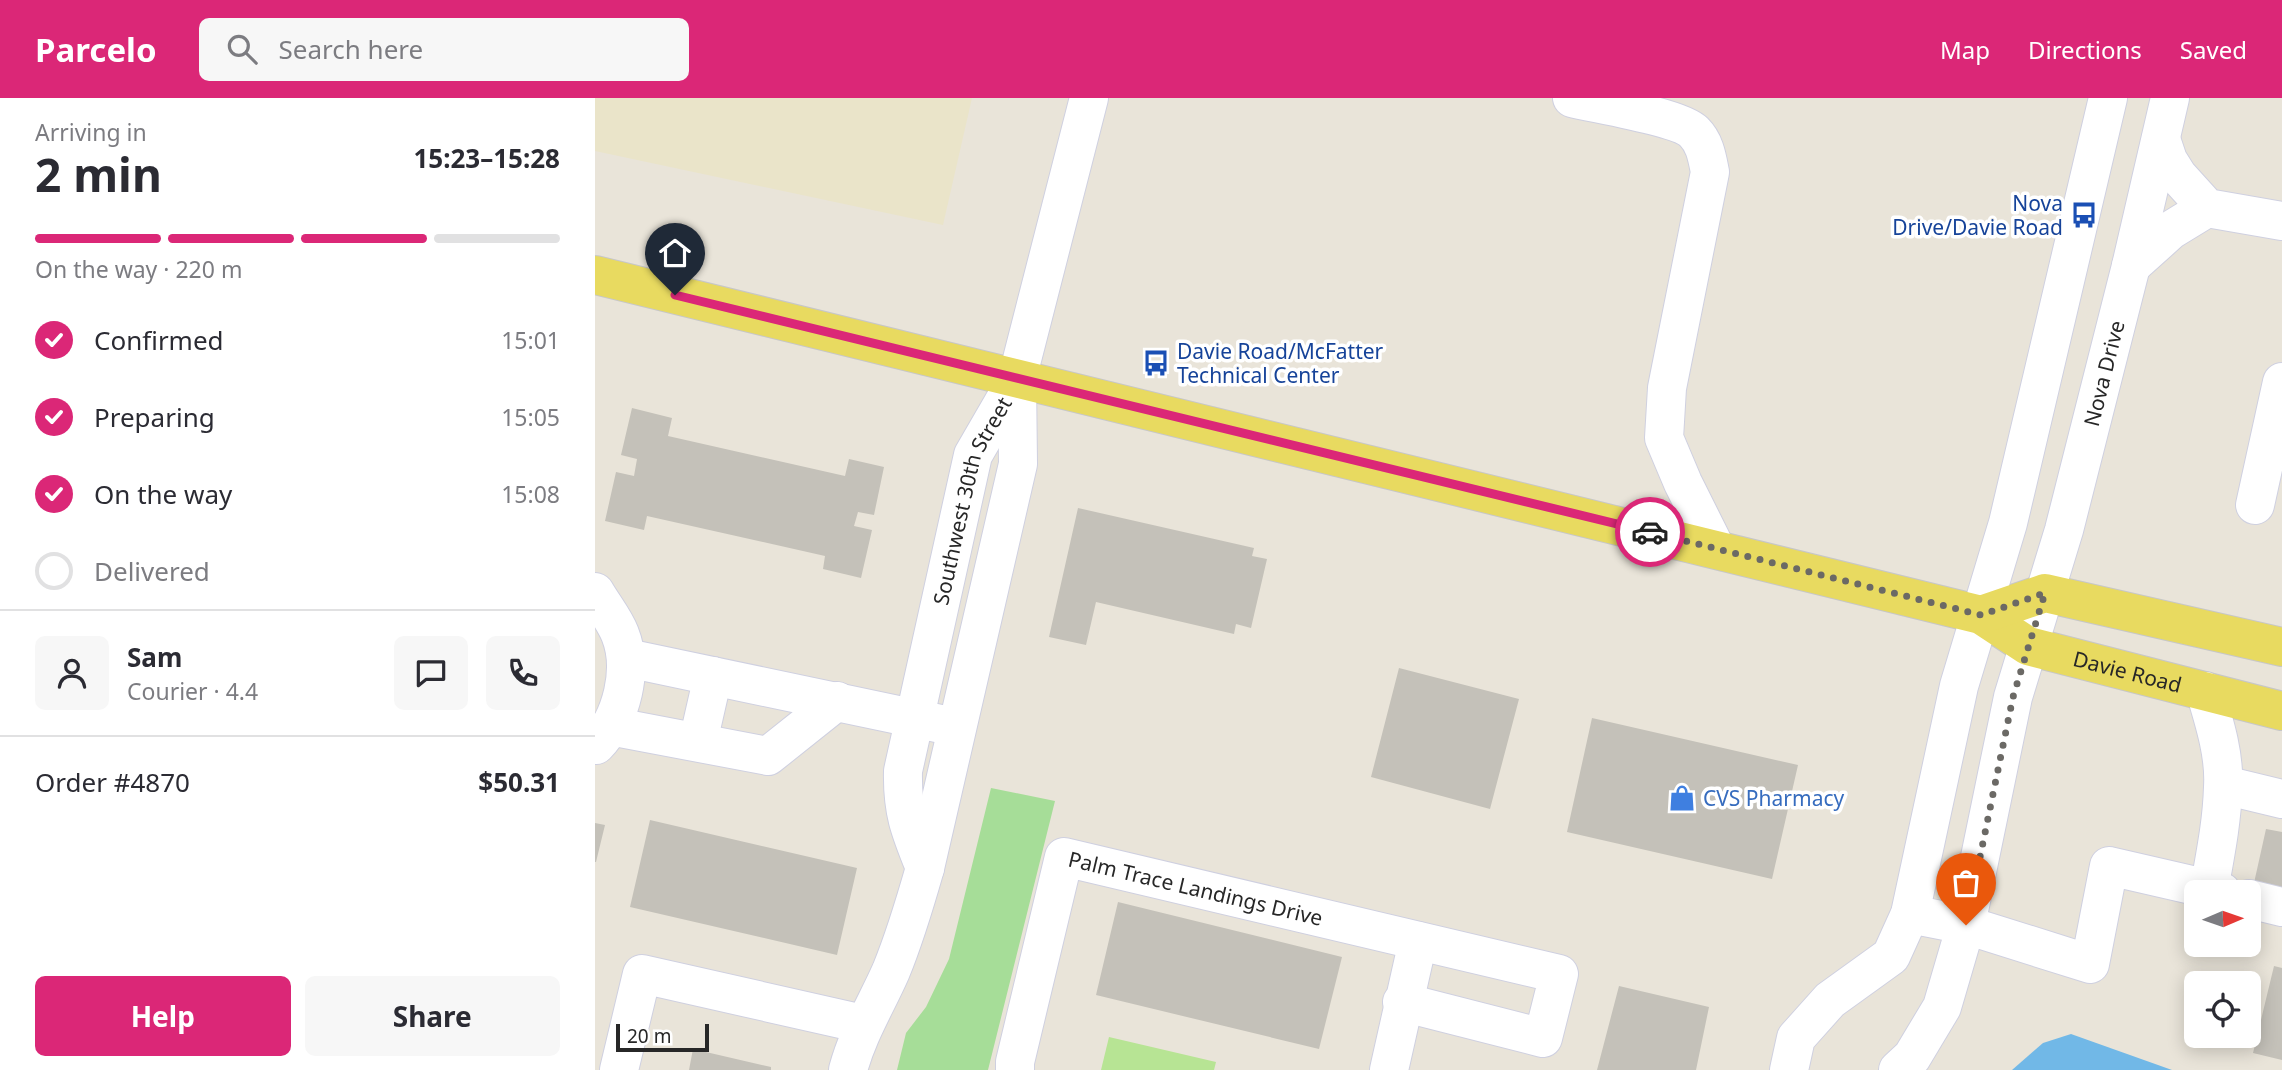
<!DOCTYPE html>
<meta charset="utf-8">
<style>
body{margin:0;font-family:"Noto Sans",sans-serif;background:#f7f7f7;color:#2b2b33;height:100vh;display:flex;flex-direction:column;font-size:26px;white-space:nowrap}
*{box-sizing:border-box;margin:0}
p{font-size:23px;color:#7c7c81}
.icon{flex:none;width:38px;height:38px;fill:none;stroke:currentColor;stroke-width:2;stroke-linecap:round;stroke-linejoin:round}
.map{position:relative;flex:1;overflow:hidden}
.sheet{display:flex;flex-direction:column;background:#fff;width:595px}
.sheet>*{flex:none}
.needle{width:46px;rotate:88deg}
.buttons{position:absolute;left:1589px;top:782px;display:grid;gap:14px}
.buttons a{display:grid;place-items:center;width:77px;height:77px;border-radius:10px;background:#fff;box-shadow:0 4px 18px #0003;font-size:35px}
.scale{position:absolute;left:21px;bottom:18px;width:93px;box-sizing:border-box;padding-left:7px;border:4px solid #272727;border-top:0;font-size:19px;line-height:24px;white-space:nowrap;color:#272727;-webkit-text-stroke:5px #fff;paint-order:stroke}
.pin{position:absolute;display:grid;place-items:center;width:60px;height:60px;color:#fff;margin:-72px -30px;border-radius:50% 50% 50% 0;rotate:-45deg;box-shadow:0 0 7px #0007}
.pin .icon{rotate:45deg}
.courier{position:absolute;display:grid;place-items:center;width:70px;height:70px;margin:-35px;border:5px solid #db2777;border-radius:50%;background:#fff;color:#222;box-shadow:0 2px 9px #0007}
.overview em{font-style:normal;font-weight:700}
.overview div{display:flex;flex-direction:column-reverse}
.overview{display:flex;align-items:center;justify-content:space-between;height:119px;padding:0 35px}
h1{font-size:46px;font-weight:700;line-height:52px}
.bar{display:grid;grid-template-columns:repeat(4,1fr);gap:10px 7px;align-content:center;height:84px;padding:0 35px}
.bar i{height:9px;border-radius:5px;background:#e1e1e2}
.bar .current{background:#db2777}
.bar p{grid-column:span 4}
.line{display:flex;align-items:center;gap:18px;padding:0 35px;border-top:2px solid #e1e1e2}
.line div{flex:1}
.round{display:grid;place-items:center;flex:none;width:74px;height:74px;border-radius:10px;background:#f7f7f7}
ol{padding:0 35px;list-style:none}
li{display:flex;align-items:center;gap:21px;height:77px}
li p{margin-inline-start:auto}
li .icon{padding:7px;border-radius:50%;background:#db2777;color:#fff;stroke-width:4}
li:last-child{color:#7c7c81}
li i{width:38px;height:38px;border:4px solid #e1e1e2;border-radius:50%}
.action{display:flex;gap:14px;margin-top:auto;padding:14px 35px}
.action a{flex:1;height:80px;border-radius:10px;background:#db2777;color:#fff;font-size:28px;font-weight:700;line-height:80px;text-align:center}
.action a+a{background:#f7f7f7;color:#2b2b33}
header{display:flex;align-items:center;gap:42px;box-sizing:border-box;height:98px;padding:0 35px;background:#db2777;color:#fff}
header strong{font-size:33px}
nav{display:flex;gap:38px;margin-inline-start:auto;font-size:24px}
.search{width:490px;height:63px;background:#f7f7f7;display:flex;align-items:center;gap:18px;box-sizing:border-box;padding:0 24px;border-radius:10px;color:#7c7c81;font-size:26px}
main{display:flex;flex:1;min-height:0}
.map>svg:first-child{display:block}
.education{fill:#eae4c9}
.green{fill:#a6dd98}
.pitch{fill:#b7e494}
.water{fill:#71b8e7}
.building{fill:#c4c1b9}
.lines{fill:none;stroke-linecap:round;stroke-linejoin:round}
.minor-casing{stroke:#cfd0e0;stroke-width:40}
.major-casing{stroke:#c7c7c7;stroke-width:40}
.minor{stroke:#fff;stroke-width:38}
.major{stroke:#e8da60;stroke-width:38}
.done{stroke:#6b6965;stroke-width:7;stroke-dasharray:0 12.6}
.route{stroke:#db2777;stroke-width:9}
.labels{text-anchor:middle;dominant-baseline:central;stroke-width:7;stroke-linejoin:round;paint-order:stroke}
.transit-label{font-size:21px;fill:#164399;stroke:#fff;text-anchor:end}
.street-label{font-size:21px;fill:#272727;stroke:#fff}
.shop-label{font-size:21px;fill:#366cbe;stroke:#fff;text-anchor:start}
</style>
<header>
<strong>Parcelo</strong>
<div class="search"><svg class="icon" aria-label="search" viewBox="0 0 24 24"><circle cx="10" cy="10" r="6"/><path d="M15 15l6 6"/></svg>Search here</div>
<nav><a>Map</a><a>Directions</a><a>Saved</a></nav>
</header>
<main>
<section class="sheet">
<div class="overview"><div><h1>2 min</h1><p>Arriving in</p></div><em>15:23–15:28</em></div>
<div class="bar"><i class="current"></i><i class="current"></i><i class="current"></i><i></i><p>On the way · 220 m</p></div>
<ol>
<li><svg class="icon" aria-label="check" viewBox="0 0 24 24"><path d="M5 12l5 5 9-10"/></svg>Confirmed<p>15:01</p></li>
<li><svg class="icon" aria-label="check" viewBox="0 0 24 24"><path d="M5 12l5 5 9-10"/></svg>Preparing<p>15:05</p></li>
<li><svg class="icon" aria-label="check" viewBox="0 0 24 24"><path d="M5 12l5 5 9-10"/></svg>On the way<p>15:08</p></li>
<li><i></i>Delivered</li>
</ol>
<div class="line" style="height:126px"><a class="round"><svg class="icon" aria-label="person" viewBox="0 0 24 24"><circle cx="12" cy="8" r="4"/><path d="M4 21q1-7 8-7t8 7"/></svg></a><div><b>Sam</b><p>Courier · 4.4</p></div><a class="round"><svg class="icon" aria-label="chat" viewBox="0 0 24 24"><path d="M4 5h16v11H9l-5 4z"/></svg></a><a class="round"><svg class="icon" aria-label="phone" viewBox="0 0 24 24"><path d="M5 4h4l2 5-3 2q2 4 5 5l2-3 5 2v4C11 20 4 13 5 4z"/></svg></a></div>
<div class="line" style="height:91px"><div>Order #4870</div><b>$50.31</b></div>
<div class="action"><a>Help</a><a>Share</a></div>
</section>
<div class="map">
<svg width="1687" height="972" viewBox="0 0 1687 972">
<rect width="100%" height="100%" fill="#e9e4d9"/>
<path class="education" d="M 0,0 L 377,0 L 348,127 L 0,53 Z"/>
<path class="green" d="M 396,690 L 460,703 L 393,972 L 302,972 L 311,935 L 331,909 L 354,861 Z"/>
<path class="pitch" d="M 514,939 L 621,964 L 619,972 L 506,972 Z"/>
<path class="water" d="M 1476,936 L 1577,972 L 1417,972 L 1448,945 Z"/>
<path class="building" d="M 37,310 L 77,320 L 73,338 L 250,378 L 254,361 L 289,369 L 279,417 L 263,414 L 259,428 L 277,432 L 266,480 L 228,471 L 230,458 L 52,418 L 49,432 L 10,423 L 21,374 L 39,378 L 42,361 L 26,357 Z
M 483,410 L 659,450 L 657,458 L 672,461 L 656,530 L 641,526 L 639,536 L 501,504 L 491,547 L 454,539 Z
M 804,570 L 924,601 L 895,711 L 776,679 Z
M 997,620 L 1203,667 L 1177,781 L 972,734 Z
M 55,722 L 262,770 L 242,857 L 35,809 Z
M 0,725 L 10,727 L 1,764 L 0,764 Z
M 1671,731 L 1687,734 L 1687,792 L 1659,785 Z
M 523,804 L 747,859 L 724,951 L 501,897 Z
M 1679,868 L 1687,870 L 1687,962 L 1658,955 Z
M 1024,888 L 1114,909 L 1101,972 L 1002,972 Z
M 98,951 L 176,969 L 176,972 L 94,972 Z"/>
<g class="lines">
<g class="minor-casing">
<g id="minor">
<path d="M 977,0 C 1001,6 1084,19 1099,34 C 1110,45 1112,59 1115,74 L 1072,290 L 1069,340 L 1088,385 L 1121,451"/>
<path d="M 1566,41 L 1573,62 L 1583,78 L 1612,110 L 1687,123"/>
<path d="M 1536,168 L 1576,132 L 1612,110"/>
<path d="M 1660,407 L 1687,284"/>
<path d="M 0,494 C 8,508 19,521 25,536 C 39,571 27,620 1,647"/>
<path d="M 32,560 L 346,626"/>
<path d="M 1610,593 C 1619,623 1630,657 1628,689 C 1627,724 1620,758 1614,792"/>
<path d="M 15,628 L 173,658 L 242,603"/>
<path d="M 103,644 L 118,578"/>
<path d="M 1629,687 L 1687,701"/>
<path id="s1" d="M 330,770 C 315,733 307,714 308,673 L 378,357 L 422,281"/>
<path d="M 1654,801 L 1687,809"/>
<path d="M 1315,816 L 1371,827 L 1495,866 L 1514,768 L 1627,794"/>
<path d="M 24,972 L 47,876 L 268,926"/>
<path d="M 253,972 C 263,935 281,907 296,873 C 310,839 320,805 330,770 L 423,366 L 422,281 L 494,0"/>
<path id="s2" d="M 420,972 L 420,964 L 469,759 L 964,876 L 948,940 L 807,904"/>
<path d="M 794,972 L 823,843"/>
<path d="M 1194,972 L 1201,940 L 1235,902 L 1296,858 L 1315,816 L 1364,588 L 1413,425 L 1513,0"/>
<path id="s3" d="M 1303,972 L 1317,959 L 1347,909 L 1371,827 L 1418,599 L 1469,432 L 1536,168 L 1575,0"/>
</g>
</g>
<g class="major-casing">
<g id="major">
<path id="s4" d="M 0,177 L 1386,517 L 1433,548 L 1687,613"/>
<path d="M 1386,517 L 1450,495 L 1687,549"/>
</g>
</g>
<use href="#minor" class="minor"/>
<use href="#major" class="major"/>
</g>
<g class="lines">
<path class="done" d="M 1055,434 L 1386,517 L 1450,495 L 1418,599 L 1371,827"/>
<path class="route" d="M 80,197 L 1055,434"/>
</g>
<defs>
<g id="bus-bare" transform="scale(2.1)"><path d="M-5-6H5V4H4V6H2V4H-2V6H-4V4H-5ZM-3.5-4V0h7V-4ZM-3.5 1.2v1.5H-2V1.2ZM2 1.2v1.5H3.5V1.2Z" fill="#1a4fb4" stroke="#fff" stroke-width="2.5" paint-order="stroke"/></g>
<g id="shop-bare" transform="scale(2.1)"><path d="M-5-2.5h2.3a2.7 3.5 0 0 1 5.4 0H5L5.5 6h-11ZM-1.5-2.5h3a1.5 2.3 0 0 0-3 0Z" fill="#3f7fe0" stroke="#fff" stroke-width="2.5" paint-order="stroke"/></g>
</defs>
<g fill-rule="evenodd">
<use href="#bus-bare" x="1489" y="117"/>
<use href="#bus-bare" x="561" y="265"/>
<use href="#shop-bare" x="1087" y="700"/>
</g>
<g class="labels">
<g class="transit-label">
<text x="1468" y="105">Nova<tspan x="1468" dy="24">Drive/Davie Road</tspan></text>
<text x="582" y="253" text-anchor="start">Davie Road/McFatter<tspan x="582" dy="24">Technical Center</tspan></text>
</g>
<g class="street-label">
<text stroke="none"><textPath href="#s3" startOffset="732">Nova Drive</textPath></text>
<text stroke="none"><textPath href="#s1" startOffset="380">Southwest 30th Street</textPath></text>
<text stroke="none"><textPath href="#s4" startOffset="1586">Davie Road</textPath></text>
<text stroke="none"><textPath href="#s2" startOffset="354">Palm Trace Landings Drive</textPath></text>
</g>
<g class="shop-label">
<text x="1108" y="700">CVS Pharmacy</text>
</g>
</g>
</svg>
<div class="buttons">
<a><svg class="needle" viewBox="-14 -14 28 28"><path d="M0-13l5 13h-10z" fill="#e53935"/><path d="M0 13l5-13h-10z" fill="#7c7c81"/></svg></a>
<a><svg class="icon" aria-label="locate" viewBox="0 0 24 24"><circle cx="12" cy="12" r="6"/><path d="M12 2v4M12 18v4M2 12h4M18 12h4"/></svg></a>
</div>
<div class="scale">20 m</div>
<div class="pin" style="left:1371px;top:827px;background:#ea580c"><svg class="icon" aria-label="bag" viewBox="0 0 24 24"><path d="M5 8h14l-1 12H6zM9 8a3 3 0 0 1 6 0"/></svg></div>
<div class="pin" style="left:80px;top:197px;background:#1f2937"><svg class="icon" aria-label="home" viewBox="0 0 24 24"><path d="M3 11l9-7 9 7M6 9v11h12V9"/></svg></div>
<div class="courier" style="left:1055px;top:434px"><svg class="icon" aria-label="car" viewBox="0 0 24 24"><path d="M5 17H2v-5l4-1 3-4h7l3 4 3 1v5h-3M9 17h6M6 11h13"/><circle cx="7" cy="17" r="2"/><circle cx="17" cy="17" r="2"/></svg></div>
</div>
</main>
